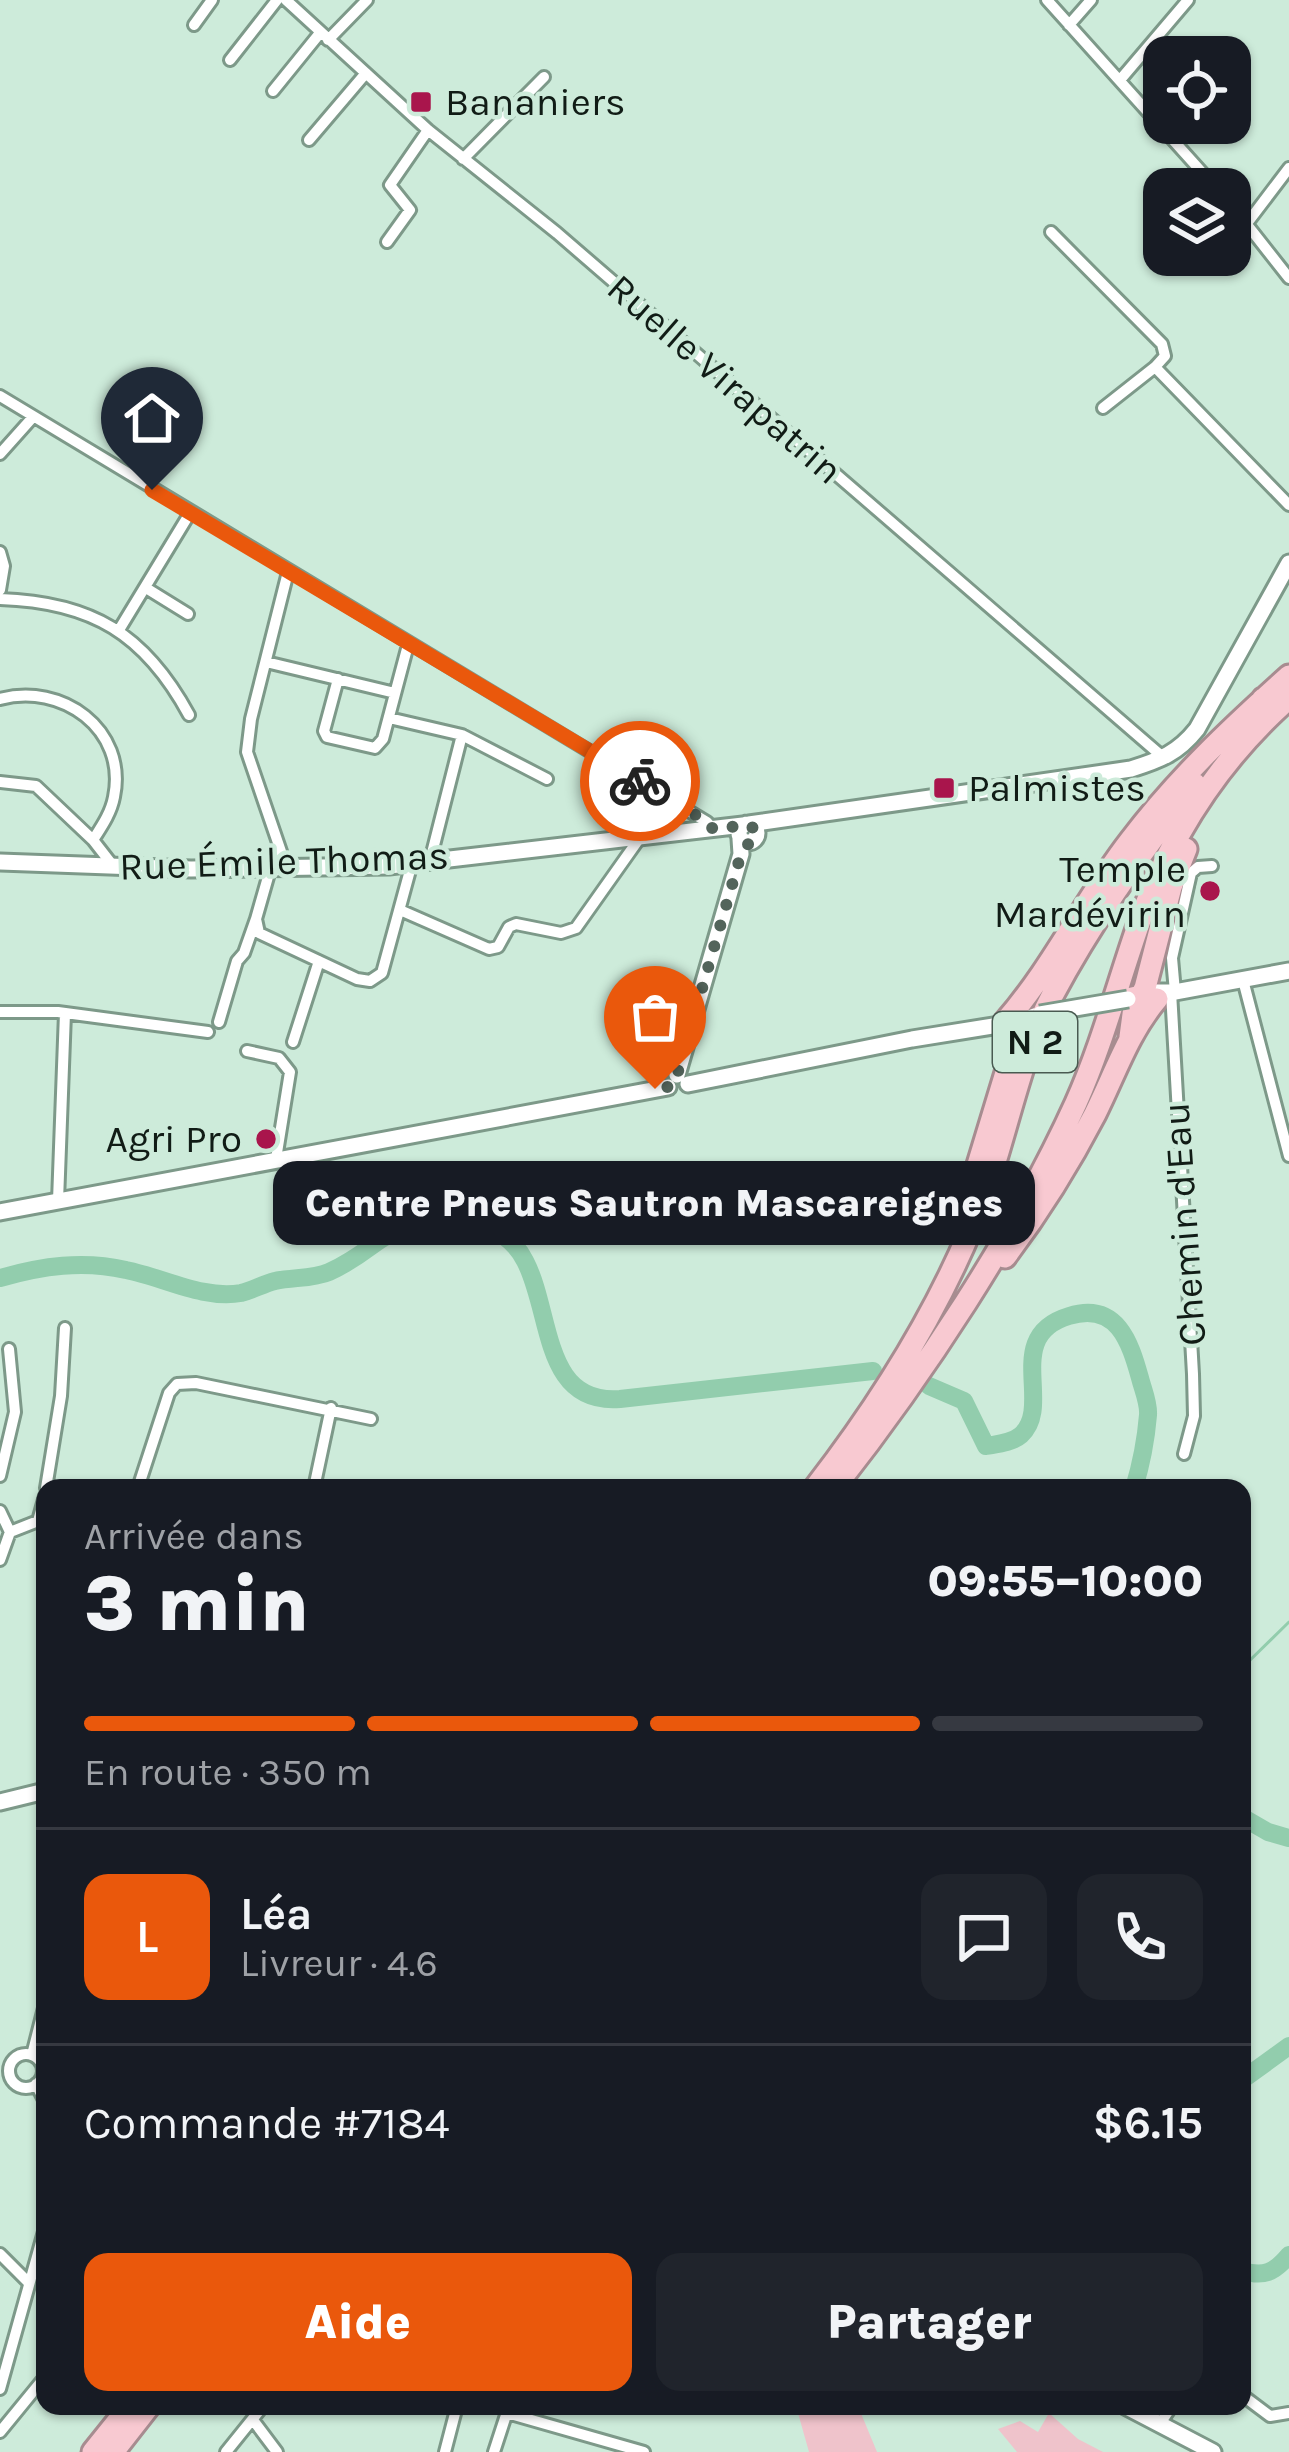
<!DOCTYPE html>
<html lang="fr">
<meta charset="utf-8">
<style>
body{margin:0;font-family:Karla,sans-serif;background:#20242c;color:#f1f3f6;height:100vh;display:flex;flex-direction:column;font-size:45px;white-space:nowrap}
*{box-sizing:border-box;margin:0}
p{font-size:39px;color:#9ea1a6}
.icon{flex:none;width:66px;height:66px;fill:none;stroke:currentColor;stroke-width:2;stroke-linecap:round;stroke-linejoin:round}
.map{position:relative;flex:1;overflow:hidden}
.sheet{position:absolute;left:36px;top:1479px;width:1215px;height:936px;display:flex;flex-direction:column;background:#171b24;border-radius:24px;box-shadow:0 3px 9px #0004}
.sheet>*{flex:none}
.fabs{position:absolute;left:1143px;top:36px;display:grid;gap:24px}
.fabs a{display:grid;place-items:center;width:108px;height:108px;border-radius:24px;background:#171b24;box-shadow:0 3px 9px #0004;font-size:60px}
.pin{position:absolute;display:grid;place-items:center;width:102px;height:102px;color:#fff;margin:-123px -51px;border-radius:50% 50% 50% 0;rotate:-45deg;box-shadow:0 0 12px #0007}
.pin .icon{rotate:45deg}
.courier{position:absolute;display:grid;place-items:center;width:120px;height:120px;margin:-60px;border:9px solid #ea580c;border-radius:50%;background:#fff;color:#222;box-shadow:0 3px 15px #0007}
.bubble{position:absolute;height:84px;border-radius:24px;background:#171b24;box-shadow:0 3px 9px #0004;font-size:39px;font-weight:800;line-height:84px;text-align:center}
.overview em{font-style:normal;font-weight:800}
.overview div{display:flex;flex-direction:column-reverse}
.overview{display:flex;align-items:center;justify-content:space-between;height:204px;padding:0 48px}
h1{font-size:78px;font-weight:800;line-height:90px}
.bar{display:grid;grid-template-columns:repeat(4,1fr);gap:18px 12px;align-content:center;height:144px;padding:0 48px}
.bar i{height:15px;border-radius:9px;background:#363941}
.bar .active{background:#ea580c}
.bar p{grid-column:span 4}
.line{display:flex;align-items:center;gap:30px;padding:0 48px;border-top:3px solid #363941}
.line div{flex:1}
.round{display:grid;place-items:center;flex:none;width:126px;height:126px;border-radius:24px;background:#20242c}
.cta{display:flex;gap:24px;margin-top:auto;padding:24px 48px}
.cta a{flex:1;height:138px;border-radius:24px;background:#ea580c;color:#fff;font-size:48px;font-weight:800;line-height:138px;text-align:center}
.cta a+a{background:#20242c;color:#f1f3f6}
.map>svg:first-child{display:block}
.green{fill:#efc3cb}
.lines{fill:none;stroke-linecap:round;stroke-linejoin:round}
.stream{stroke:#92cdad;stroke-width:3}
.river{stroke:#92cdad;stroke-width:18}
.street-casing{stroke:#7d9989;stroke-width:16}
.secondary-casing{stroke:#7d9989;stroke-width:21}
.highway-casing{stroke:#a78c90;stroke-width:27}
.street{stroke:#fff;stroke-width:10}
.secondary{stroke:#fff;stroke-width:15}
.highway{stroke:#f8c9d1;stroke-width:21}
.secondary-bridge-casing{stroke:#7d9989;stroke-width:21;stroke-linecap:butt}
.secondary-bridge{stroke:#fff;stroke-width:15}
.done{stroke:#53645b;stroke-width:12;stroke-dasharray:0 21.6}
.route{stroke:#ea580c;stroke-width:15}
.poi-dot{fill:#a9154c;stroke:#cdebda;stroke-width:4.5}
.labels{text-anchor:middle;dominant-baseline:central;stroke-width:9;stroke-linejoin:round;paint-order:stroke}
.shield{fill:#cdebda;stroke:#495a51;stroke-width:3}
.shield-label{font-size:36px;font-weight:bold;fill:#111c16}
.poi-label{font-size:39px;fill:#111c16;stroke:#cdebda;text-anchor:start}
.street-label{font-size:39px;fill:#111c16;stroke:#cdebda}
</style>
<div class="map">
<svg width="1289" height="2452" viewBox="0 0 1289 2452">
<rect width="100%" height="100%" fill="#cdebda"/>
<path class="green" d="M 796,2406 L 858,2406 L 877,2452 L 809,2452 Z
M 1049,2413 L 1078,2439 L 1103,2452 L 1017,2452 L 998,2429 L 1020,2421 L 1038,2432 Z"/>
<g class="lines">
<path class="stream" d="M 1242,1668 L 1289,1622"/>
<path class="river" d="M 0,1278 C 42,1266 83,1260 126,1270 C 162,1277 204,1300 241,1293 C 253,1290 263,1284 275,1281 C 293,1277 313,1279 329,1272 C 386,1246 379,1220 452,1225 C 464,1226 477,1226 488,1229 C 566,1250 519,1407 620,1399 L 873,1371
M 929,1386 L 964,1401 L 986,1446 C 997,1444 1012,1443 1021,1435 C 1054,1405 1002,1336 1069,1316 C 1117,1301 1130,1342 1140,1378 C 1143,1390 1149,1403 1148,1415 C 1146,1439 1141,1465 1134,1488
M 1242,1817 L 1268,1832 L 1289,1838
M 1242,2080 L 1289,2046
M 1242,2271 C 1264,2277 1274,2273 1289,2255"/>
<g class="street-casing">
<path id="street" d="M 286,0 L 428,130 L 557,233 L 1164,758
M 1047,0 L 1217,189
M 194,25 L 212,0
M 1069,25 L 1091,0
M 328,40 L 367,0
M 230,60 L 277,0
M 1120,80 L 1188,0
M 273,91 L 320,33
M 309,140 L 366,73
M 463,159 L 544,77
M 1230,203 L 1289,278
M 1248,222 L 1289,168
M 1051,232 L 1162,344 L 1165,356 L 1155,367 L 1289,505
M 387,242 L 410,210 L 390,185 L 428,130
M 0,396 L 707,822 L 714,830
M 1103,408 L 1155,367
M 0,454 L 33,417
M 0,552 L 4,566 L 0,590
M 146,588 L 188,614
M 0,599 C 92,602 145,634 189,715
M 119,630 L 190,513
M 266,662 L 395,693
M 338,679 L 324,731 L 327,737 L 375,748 L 383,739 L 408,645
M 0,699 C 61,682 128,729 114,797 C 111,813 102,826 93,840
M 389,718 L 462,735 L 547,779
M 0,782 L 36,786 L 93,840 L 114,867
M 430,861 L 462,735
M 287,869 L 247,752 L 251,719 L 288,572
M 270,870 L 256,919 L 259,933 L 357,979 L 370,981 L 382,973 L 412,863
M 400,910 L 489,949 L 498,947 L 509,927 L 516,924 L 561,933 L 576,928 L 639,839
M 1243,980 L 1289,1156
M 1171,992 L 1193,1374 L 1194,1416 L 1184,1454
M 1175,992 L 1172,958 L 1191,873 L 1198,867 L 1212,866
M 0,1012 L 58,1012 L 208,1032
M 219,1022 L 237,961 L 244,953 L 256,919
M 293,1042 L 319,961
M 247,1051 L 279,1058 L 290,1072 L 276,1159
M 58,1201 L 65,1013
M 0,1476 L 15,1412 L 9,1349
M 46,1488 L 61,1396 L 65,1328
M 138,1488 L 169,1393 L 177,1384 L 196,1383 L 371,1419
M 314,1488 L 331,1408
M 0,1511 L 10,1532 L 0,1560
M 10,1532 L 38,1521 L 45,1496
M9 2071a17 17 0 1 1 34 0a17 17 0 1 1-34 0Z
M 32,2055 L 45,2004
M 36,2084 L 45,2102
M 0,2254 L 29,2283
M 0,2389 L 45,2228
M 1242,2395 L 1270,2416 L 1289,2413
M 507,2413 L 644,2452
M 253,2420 L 277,2452
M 1161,2422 L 1172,2406
M 0,2432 L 45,2377
M 226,2452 L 263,2406
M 445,2452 L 457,2406
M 494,2452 L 508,2409"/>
</g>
<g class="secondary-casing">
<path id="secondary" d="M739 833a9 9 0 1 1 18 0a9 9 0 1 1-18 0Z
M 749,824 L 1131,769 C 1160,760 1178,753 1197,729 L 1289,563
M 0,862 L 191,869 L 389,866 L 743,825
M 1144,992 L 1175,992 L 1289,971
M 677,1075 L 741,854 L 740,839
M 688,1084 L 912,1039 L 1018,1022 L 1040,1014
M 0,1212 L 668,1087
M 0,1802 L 45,1791
M 1125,2406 L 1213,2452"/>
</g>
<g class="highway-casing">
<path id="highway" d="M 1230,741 L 1263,699
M 1130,1037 L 1134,1007 L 1128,999 L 1141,996 L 1145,988 L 1171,887 L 1186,849
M 1012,1051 L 1005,1022 C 1053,967 1085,899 1130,841 C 1177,779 1231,728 1289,676
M 970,1191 L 1015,1043
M 1005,1257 C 1039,1212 1069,1164 1095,1114 C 1115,1074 1128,1033 1157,999
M 815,1488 C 886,1396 948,1297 987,1187 C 1008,1126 1022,1052 1052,996 C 1092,921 1142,850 1195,784
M 834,1488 C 922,1376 1017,1233 1076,1103 C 1102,1045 1118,983 1139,923 C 1170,836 1220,759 1289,698
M 93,2452 L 130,2406
M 113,2452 L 149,2406"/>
</g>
<use href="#street" class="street"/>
<use href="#secondary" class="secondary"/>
<use href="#highway" class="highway"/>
<g class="secondary-bridge-casing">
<path id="secondary-bridge" d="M 1040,1014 L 1128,999"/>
</g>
<use href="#secondary-bridge" class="secondary-bridge"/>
</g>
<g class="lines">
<path class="done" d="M 640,781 L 707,822 L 714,830 L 749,824 L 757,832 L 741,854 L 677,1075 L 669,1080 L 668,1087 L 655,1089"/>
<path class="route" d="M 152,490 L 640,781"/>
</g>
<g class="poi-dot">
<rect x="409" y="90" width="24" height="24" rx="6"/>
<rect x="932" y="776" width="24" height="24" rx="6"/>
<circle cx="1210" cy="891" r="12"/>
<circle cx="266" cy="1139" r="12"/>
</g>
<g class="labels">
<rect class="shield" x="993" y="1012" width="84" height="60" rx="9"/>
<g class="shield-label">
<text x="1035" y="1042">N 2</text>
</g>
<g class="poi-label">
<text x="445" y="102">Bananiers</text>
<text x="968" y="788">Palmistes</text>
<text x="1186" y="869" text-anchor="end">Temple<tspan x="1186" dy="45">Mardévirin</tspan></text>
<text x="242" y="1139" text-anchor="end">Agri Pro</text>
</g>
<g class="street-label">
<text transform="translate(725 379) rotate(41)">Ruelle Virapatrin</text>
<text transform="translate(284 861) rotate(-2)">Rue Émile Thomas</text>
<text transform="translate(1184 1224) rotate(-94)">Chemin d'Eau</text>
</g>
</g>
</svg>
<div class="fabs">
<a><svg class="icon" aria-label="locate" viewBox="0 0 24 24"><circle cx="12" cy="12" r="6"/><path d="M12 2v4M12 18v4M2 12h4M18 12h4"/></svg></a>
<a><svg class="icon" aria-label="layers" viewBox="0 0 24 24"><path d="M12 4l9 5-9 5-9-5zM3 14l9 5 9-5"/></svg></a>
</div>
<div class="pin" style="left:655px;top:1089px;background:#ea580c"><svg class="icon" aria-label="bag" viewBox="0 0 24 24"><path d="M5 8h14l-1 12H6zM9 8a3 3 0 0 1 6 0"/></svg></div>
<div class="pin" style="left:152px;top:490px;background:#1f2937"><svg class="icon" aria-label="home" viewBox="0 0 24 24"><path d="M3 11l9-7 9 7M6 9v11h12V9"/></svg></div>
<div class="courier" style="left:640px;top:781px"><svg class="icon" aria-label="bike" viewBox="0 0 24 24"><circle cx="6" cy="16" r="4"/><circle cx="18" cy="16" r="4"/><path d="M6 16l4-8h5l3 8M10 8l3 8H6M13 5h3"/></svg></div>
<div class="bubble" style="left:273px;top:1161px;width:762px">Centre Pneus Sautron Mascareignes</div>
<section class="sheet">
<div class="overview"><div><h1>3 min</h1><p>Arrivée dans</p></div><em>09:55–10:00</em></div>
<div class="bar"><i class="active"></i><i class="active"></i><i class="active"></i><i></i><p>En route · 350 m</p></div>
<div class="line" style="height:216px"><b class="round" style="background:#ea580c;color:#fff">L</b><div><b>Léa</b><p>Livreur · 4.6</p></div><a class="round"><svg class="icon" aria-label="chat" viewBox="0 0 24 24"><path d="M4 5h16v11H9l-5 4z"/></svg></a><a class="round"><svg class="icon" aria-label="phone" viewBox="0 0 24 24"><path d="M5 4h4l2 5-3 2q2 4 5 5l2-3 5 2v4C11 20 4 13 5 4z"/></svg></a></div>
<div class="line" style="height:156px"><div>Commande #7184</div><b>$6.15</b></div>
<div class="cta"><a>Aide</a><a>Partager</a></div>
</section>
</div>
